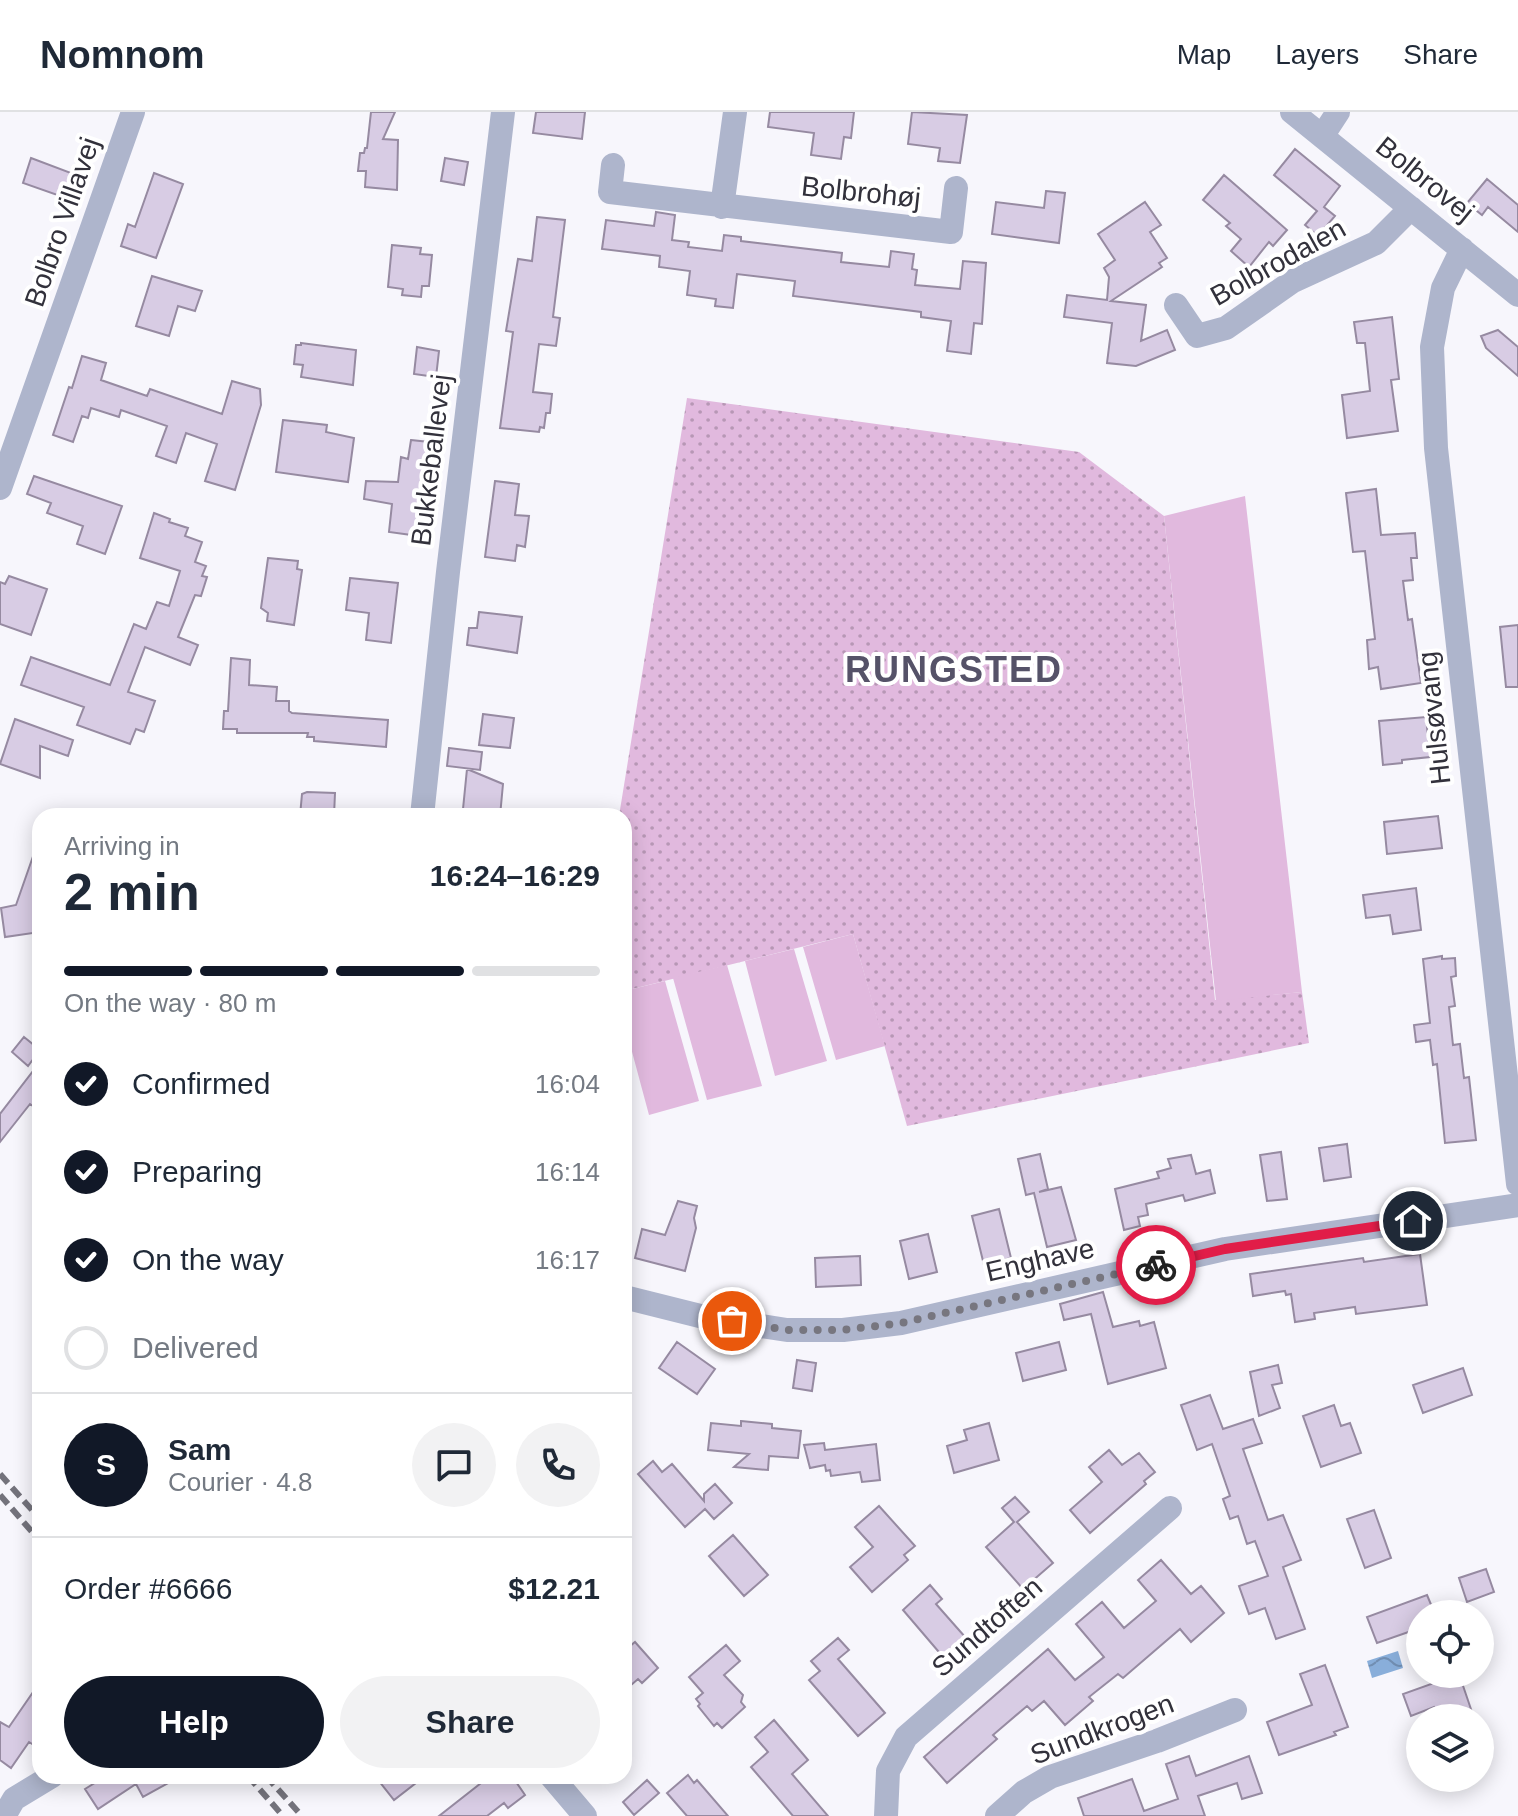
<!DOCTYPE html>
<meta charset="utf-8">
<style>
body{margin:0;font-family:Arial,sans-serif;background:#f2f2f3;color:#1f2937;height:100vh;display:flex;flex-direction:column;font-size:30px;white-space:nowrap}
*{box-sizing:border-box;margin:0}
p{font-size:26px;color:#747a83}
.icon{flex:none;width:44px;height:44px;fill:none;stroke:currentColor;stroke-width:2;stroke-linecap:round;stroke-linejoin:round}
.map{position:relative;flex:1;overflow:hidden}
.sheet{position:absolute;left:32px;top:696px;width:600px;height:976px;display:flex;flex-direction:column;background:#fff;border-radius:24px;box-shadow:0 4px 20px #0003}
.sheet>*{flex:none}
.tools{position:absolute;left:1406px;top:1488px;display:grid;gap:16px}
.tools a{display:grid;place-items:center;width:88px;height:88px;border-radius:50%;background:#fff;box-shadow:0 4px 20px #0003;font-size:40px}
.pin{position:absolute;display:grid;place-items:center;width:68px;height:68px;color:#fff;margin:-34px;border:4px solid #fff;border-radius:50%;box-shadow:0 2px 8px #0007}
.courier{position:absolute;display:grid;place-items:center;width:80px;height:80px;margin:-40px;border:6px solid #e11d48;border-radius:50%;background:#fff;color:#222;box-shadow:0 2px 10px #0007}
.summary em{font-style:normal;font-weight:600}
.summary div{display:flex;flex-direction:column-reverse}
.summary{display:flex;align-items:center;justify-content:space-between;height:136px;padding:0 32px}
h1{font-size:52px;font-weight:600;line-height:60px}
.bar{display:grid;grid-template-columns:repeat(4,1fr);gap:12px 8px;align-content:center;height:96px;padding:0 32px}
.bar i{height:10px;border-radius:6px;background:#e0e1e3}
.bar .selected{background:#111827}
.bar p{grid-column:span 4}
.line{display:flex;align-items:center;gap:20px;padding:0 32px;border-top:2px solid #e0e1e3}
.line div{flex:1}
.round{display:grid;place-items:center;flex:none;width:84px;height:84px;border-radius:42px;background:#f2f2f3}
ol{padding:0 32px;list-style:none}
li{display:flex;align-items:center;gap:24px;height:88px}
li p{margin-inline-start:auto}
li .icon{padding:8px;border-radius:50%;background:#111827;color:#fff;stroke-width:4}
li:last-child{color:#747a83}
li i{width:44px;height:44px;border:4px solid #e0e1e3;border-radius:50%}
.cta{display:flex;gap:16px;margin-top:auto;padding:16px 32px}
.cta a{flex:1;height:92px;border-radius:48px;background:#111827;color:#fff;font-size:32px;font-weight:600;line-height:92px;text-align:center}
.cta a+a{background:#f2f2f3;color:#1f2937}
header{display:flex;align-items:center;gap:48px;box-sizing:border-box;height:112px;padding:0 40px;background:#fff;border-bottom:2px solid #e0e1e3}
header strong{font-size:38px}
nav{display:flex;gap:44px;margin-inline-start:auto;font-size:28px}
.map>svg:first-child{display:block}
.park{fill:url(#park-dots)}
.garden{fill:#e1b9de}
.water{fill:url(#water-waves)}
.building{fill:#d8cce4;stroke:#968aa1;stroke-width:2}
.lines{fill:none;stroke-linecap:round;stroke-linejoin:round}
.minor{stroke:#aeb5cc;stroke-width:24}
.rail{stroke:#74737c;stroke-width:6;stroke-dasharray:12 6;stroke-linecap:butt}
.done{stroke:#77767f;stroke-width:8;stroke-dasharray:0 14.4}
.route{stroke:#e11d48;stroke-width:10}
.labels{text-anchor:middle;dominant-baseline:central;stroke-width:8;stroke-linejoin:round;paint-order:stroke}
.street-label{font-size:28px;fill:#32313b;stroke:#fff}
.district-label{font-size:36px;font-weight:bold;letter-spacing:2px;fill:#555268;stroke:#fff}
</style>
<header>
<strong>Nomnom</strong>
<nav><a>Map</a><a>Layers</a><a>Share</a></nav>
</header>
<div class="map">
<svg width="1518" height="1704" viewBox="0 0 1518 1704">
<defs>
<pattern id="park-dots" width="8" height="8" patternUnits="userSpaceOnUse" patternTransform="scale(2)"><rect width="8" height="8" fill="#e1b9de"/><path d="M2 2h.1M6 6h.1" fill="none" stroke="#b797b5" stroke-width="1.8" stroke-linecap="round"/></pattern>
<pattern id="water-waves" width="16" height="10" patternUnits="userSpaceOnUse" patternTransform="scale(2)"><rect width="16" height="10" fill="#89aeda"/><path d="M0 5q4-4 8 0t8 0" fill="none" stroke="#718eb2"/></pattern>
</defs>
<rect width="100%" height="100%" fill="#f7f6fc"/>
<path class="park" d="M 687,286 L 1079,340 L 1164,404 L 1215,888 L 1302,880 L 1309,931 L 907,1014 L 853,822 L 624,879 L 624,704 L 619,704 Z"/>
<path class="garden" d="M 1245,384 L 1302,880 L 1216,889 L 1164,404 Z
M 853,822 L 885,934 L 836,948 L 803,835 Z
M 794,837 L 827,949 L 775,964 L 745,849 Z
M 727,853 L 762,974 L 707,988 L 673,866 Z
M 665,869 L 699,989 L 649,1003 L 624,910 L 624,879 Z"/>
<path class="water" d="M 1398,1539 L 1403,1556 L 1372,1566 L 1367,1549 Z"/>
<path class="building" d="M 371,0 L 395,0 L 383,27 L 398,28 L 397,78 L 365,75 L 366,59 L 358,59 L 360,41 L 364,41 L 365,36 L 367,36 Z
M 536,0 L 585,0 L 582,27 L 533,21 Z
M 770,0 L 854,0 L 851,26 L 844,25 L 841,47 L 811,43 L 814,21 L 768,15 Z
M 912,0 L 967,3 L 960,51 L 938,49 L 940,36 L 908,32 Z
M 1295,37 L 1340,74 L 1324,95 L 1335,104 L 1318,124 L 1305,113 L 1317,99 L 1274,63 Z
M 31,46 L 71,61 L 63,85 L 23,71 Z
M 445,46 L 468,50 L 464,73 L 441,69 Z
M 154,61 L 183,72 L 156,146 L 121,134 L 128,112 L 135,115 Z
M 1224,63 L 1287,118 L 1273,134 L 1269,130 L 1249,155 L 1231,139 L 1241,127 L 1226,114 L 1230,111 L 1203,88 Z
M 1487,67 L 1518,93 L 1518,120 L 1488,95 L 1482,103 L 1467,91 Z
M 1046,79 L 1065,81 L 1059,131 L 992,122 L 996,90 L 1044,96 Z
M 1145,90 L 1161,113 L 1150,120 L 1167,146 L 1159,151 L 1162,155 L 1111,189 L 1146,193 L 1141,229 L 1167,218 L 1175,238 L 1136,254 L 1107,251 L 1112,211 L 1064,205 L 1067,183 L 1107,188 L 1109,165 L 1104,156 L 1115,148 L 1098,122 Z
M 656,100 L 675,103 L 672,128 L 689,130 L 688,135 L 722,139 L 724,123 L 741,125 L 741,129 L 842,141 L 841,150 L 889,155 L 891,139 L 914,142 L 912,157 L 917,158 L 915,173 L 960,177 L 963,149 L 986,151 L 982,212 L 974,211 L 971,242 L 947,239 L 951,209 L 921,205 L 921,200 L 793,184 L 795,169 L 737,162 L 733,196 L 715,194 L 716,187 L 687,183 L 690,159 L 659,155 L 660,144 L 602,137 L 606,108 L 654,114 Z
M 537,105 L 565,108 L 553,205 L 560,206 L 556,234 L 539,232 L 533,280 L 552,282 L 550,301 L 546,301 L 544,316 L 540,315 L 539,320 L 500,316 L 513,220 L 506,219 L 518,147 L 532,149 Z
M 392,133 L 421,136 L 420,142 L 432,143 L 429,174 L 422,174 L 421,185 L 402,183 L 403,177 L 388,175 Z
M 152,164 L 202,179 L 195,199 L 178,194 L 169,224 L 136,214 Z
M 1392,205 L 1399,267 L 1391,268 L 1398,319 L 1347,326 L 1342,283 L 1370,279 L 1365,231 L 1357,231 L 1354,210 Z
M 1498,218 L 1518,235 L 1518,264 L 1486,236 L 1481,224 Z
M 301,231 L 356,238 L 353,273 L 301,265 L 303,253 L 294,252 L 296,233 L 301,233 Z
M 417,235 L 439,239 L 436,265 L 414,262 Z
M 82,244 L 106,251 L 101,268 L 147,284 L 150,277 L 222,302 L 232,269 L 260,277 L 261,293 L 235,378 L 205,369 L 217,332 L 186,321 L 176,351 L 156,344 L 167,314 L 121,298 L 119,305 L 91,296 L 88,306 L 82,304 L 73,330 L 53,323 L 69,275 L 72,276 Z
M 283,308 L 327,313 L 326,320 L 354,326 L 348,370 L 276,360 Z
M 411,328 L 429,330 L 419,424 L 389,420 L 392,392 L 364,387 L 366,369 L 398,370 L 401,345 L 408,347 Z
M 34,364 L 122,394 L 105,442 L 77,432 L 83,414 L 47,401 L 51,391 L 27,382 Z
M 495,369 L 519,372 L 515,403 L 529,404 L 525,435 L 517,433 L 515,449 L 485,445 Z
M 1376,377 L 1381,423 L 1415,421 L 1417,446 L 1411,446 L 1413,468 L 1403,469 L 1408,508 L 1412,507 L 1421,571 L 1381,577 L 1378,555 L 1369,557 L 1367,528 L 1375,527 L 1365,439 L 1353,440 L 1346,381 Z
M 154,401 L 170,407 L 169,410 L 188,416 L 185,424 L 202,430 L 195,450 L 206,454 L 202,464 L 207,465 L 201,484 L 195,483 L 178,525 L 198,533 L 190,553 L 145,535 L 128,580 L 155,589 L 144,620 L 136,617 L 130,632 L 77,613 L 84,595 L 21,573 L 31,545 L 110,573 L 134,512 L 146,517 L 157,490 L 169,494 L 180,459 L 140,446 Z
M 268,446 L 298,449 L 297,457 L 302,458 L 294,513 L 267,509 L 268,501 L 261,496 Z
M 9,464 L 47,477 L 31,523 L 0,512 L 0,470 L 5,472 Z
M 350,466 L 398,471 L 391,531 L 366,528 L 369,501 L 346,498 Z
M 479,500 L 522,505 L 517,541 L 467,533 L 469,516 L 477,516 Z
M 1518,513 L 1518,575 L 1506,575 L 1500,515 Z
M 231,546 L 250,548 L 249,573 L 277,575 L 276,589 L 289,589 L 289,599 L 292,601 L 388,608 L 386,635 L 314,629 L 314,625 L 307,625 L 308,621 L 237,621 L 237,617 L 223,617 L 224,599 L 228,599 Z
M 483,602 L 514,606 L 510,636 L 479,633 Z
M 1426,605 L 1430,645 L 1402,648 L 1402,651 L 1383,653 L 1379,609 Z
M 15,607 L 73,628 L 68,644 L 40,634 L 40,666 L 0,652 Z
M 449,636 L 482,640 L 480,658 L 447,654 Z
M 467,657 L 503,672 L 500,704 L 481,704 L 482,699 L 463,697 Z
M 307,680 L 335,681 L 334,704 L 300,704 L 302,682 Z
M 1438,704 L 1442,736 L 1387,742 L 1384,710 Z
M 37,733 L 40,734 L 40,820 L 5,825 L 1,796 L 16,793 Z
M 1416,776 L 1421,818 L 1393,822 L 1390,803 L 1366,806 L 1363,783 Z
M 1442,844 L 1442,847 L 1455,846 L 1456,864 L 1451,865 L 1455,894 L 1449,895 L 1453,933 L 1460,932 L 1464,966 L 1469,965 L 1476,1028 L 1445,1031 L 1437,952 L 1433,953 L 1430,928 L 1416,930 L 1414,913 L 1430,911 L 1423,847 Z
M 24,925 L 40,938 L 28,954 L 12,940 Z
M 40,950 L 40,999 L 30,992 L 0,1030 L 0,1002 Z
M 1347,1032 L 1351,1065 L 1324,1069 L 1319,1036 Z
M 1281,1040 L 1287,1087 L 1267,1089 L 1260,1043 Z
M 1040,1042 L 1048,1077 L 1039,1080 L 1061,1075 L 1076,1128 L 1047,1135 L 1034,1081 L 1026,1083 L 1018,1047 Z
M 1191,1043 L 1196,1062 L 1210,1058 L 1215,1081 L 1185,1089 L 1183,1083 L 1146,1092 L 1148,1103 L 1138,1105 L 1140,1114 L 1124,1118 L 1115,1077 L 1159,1066 L 1157,1060 L 1171,1056 L 1168,1047 Z
M 678,1089 L 697,1094 L 694,1106 L 696,1116 L 685,1159 L 635,1146 L 642,1117 L 665,1123 Z
M 999,1097 L 1011,1146 L 984,1153 L 972,1104 Z
M 928,1122 L 937,1160 L 909,1167 L 900,1129 Z
M 1420,1142 L 1427,1193 L 1356,1202 L 1355,1195 L 1314,1201 L 1315,1207 L 1295,1210 L 1291,1182 L 1286,1183 L 1285,1179 L 1253,1184 L 1250,1162 L 1363,1146 L 1364,1150 Z
M 860,1144 L 861,1173 L 816,1175 L 815,1146 Z
M 1103,1180 L 1113,1215 L 1139,1209 L 1140,1214 L 1154,1210 L 1166,1256 L 1108,1272 L 1091,1202 L 1064,1208 L 1060,1192 Z
M 677,1230 L 715,1257 L 697,1282 L 659,1256 Z
M 1059,1230 L 1066,1258 L 1023,1269 L 1016,1241 Z
M 797,1248 L 816,1251 L 812,1279 L 793,1276 Z
M 1278,1253 L 1282,1271 L 1272,1273 L 1280,1296 L 1259,1304 L 1250,1260 Z
M 1463,1256 L 1472,1283 L 1423,1301 L 1413,1273 Z
M 1210,1283 L 1223,1317 L 1253,1307 L 1262,1331 L 1243,1337 L 1268,1408 L 1283,1403 L 1301,1448 L 1283,1455 L 1305,1517 L 1276,1527 L 1265,1496 L 1249,1502 L 1239,1474 L 1268,1464 L 1255,1429 L 1247,1432 L 1238,1404 L 1230,1407 L 1223,1387 L 1230,1384 L 1212,1332 L 1197,1338 L 1181,1293 Z
M 1334,1293 L 1341,1314 L 1350,1311 L 1361,1341 L 1321,1355 L 1303,1304 Z
M 741,1309 L 772,1312 L 772,1316 L 801,1319 L 798,1346 L 769,1344 L 768,1358 L 734,1355 L 749,1342 L 708,1338 L 711,1311 L 741,1314 Z
M 989,1311 L 999,1348 L 954,1361 L 947,1334 L 967,1328 L 964,1318 Z
M 824,1331 L 825,1338 L 876,1332 L 880,1368 L 862,1370 L 860,1360 L 831,1364 L 830,1358 L 826,1359 L 825,1353 L 810,1356 L 804,1333 Z
M 1109,1338 L 1122,1353 L 1139,1341 L 1155,1360 L 1144,1369 L 1146,1372 L 1090,1421 L 1070,1398 L 1102,1370 L 1089,1355 Z
M 653,1349 L 662,1360 L 672,1352 L 704,1389 L 704,1382 L 715,1372 L 732,1391 L 714,1407 L 705,1397 L 685,1415 L 638,1362 Z
M 1015,1385 L 1029,1400 L 1017,1410 L 1053,1451 L 1023,1477 L 986,1435 L 1014,1410 L 1002,1396 Z
M 879,1394 L 915,1434 L 904,1443 L 908,1448 L 872,1480 L 850,1455 L 873,1435 L 855,1415 Z
M 1374,1398 L 1391,1446 L 1365,1456 L 1347,1407 Z
M 733,1423 L 768,1463 L 744,1484 L 709,1444 Z
M 1161,1448 L 1191,1482 L 1201,1474 L 1224,1501 L 1191,1530 L 1180,1517 L 1123,1566 L 1118,1562 L 1089,1585 L 1093,1589 L 1065,1613 L 1044,1589 L 1032,1599 L 1027,1594 L 993,1623 L 997,1627 L 947,1671 L 924,1645 L 1048,1537 L 1075,1568 L 1104,1545 L 1076,1512 L 1102,1490 L 1124,1516 L 1156,1489 L 1138,1468 Z
M 1486,1457 L 1494,1480 L 1467,1490 L 1459,1466 Z
M 930,1473 L 942,1487 L 936,1492 L 966,1526 L 944,1546 L 903,1498 Z
M 1427,1483 L 1435,1502 L 1420,1502 L 1420,1516 L 1377,1531 L 1367,1505 Z
M 838,1526 L 849,1538 L 838,1547 L 885,1601 L 858,1624 L 809,1568 L 820,1559 L 811,1549 Z
M 635,1530 L 658,1556 L 642,1571 L 638,1567 L 624,1579 L 624,1539 Z
M 726,1533 L 740,1549 L 724,1563 L 743,1583 L 741,1590 L 745,1595 L 722,1616 L 717,1611 L 714,1614 L 698,1594 L 700,1592 L 696,1587 L 703,1581 L 689,1565 Z
M 1325,1553 L 1348,1615 L 1334,1620 L 1336,1623 L 1279,1643 L 1267,1610 L 1312,1593 L 1300,1562 Z
M 1459,1562 L 1474,1606 L 1438,1606 L 1434,1595 L 1411,1604 L 1403,1582 Z
M 40,1570 L 40,1637 L 29,1630 L 11,1656 L 0,1648 L 0,1610 L 9,1615 Z
M 774,1608 L 808,1648 L 792,1662 L 828,1704 L 793,1704 L 751,1655 L 768,1640 L 755,1625 Z
M 1189,1644 L 1196,1664 L 1249,1644 L 1262,1681 L 1242,1687 L 1237,1671 L 1198,1684 L 1205,1704 L 1084,1704 L 1078,1686 L 1132,1667 L 1144,1699 L 1178,1687 L 1166,1652 Z
M 688,1663 L 694,1671 L 697,1668 L 728,1704 L 687,1704 L 667,1681 Z
M 106,1664 L 181,1664 L 143,1685 L 136,1672 L 98,1697 L 85,1677 Z
M 375,1664 L 425,1664 L 394,1688 Z
M 490,1664 L 512,1664 L 525,1683 L 508,1696 L 504,1691 L 487,1704 L 439,1704 Z
M 647,1668 L 659,1681 L 634,1703 L 623,1690 Z"/>
<g class="lines">
<path class="minor" d="M 1292,0 L 1518,183
M 1323,23 L 1338,0
M 613,53 L 610,80 L 951,120 L 956,76
M 722,95 L 735,0
M 1462,137 L 1443,176 L 1432,235 L 1436,336 L 1518,1072
M 1176,193 L 1197,224 L 1226,216 L 1293,169 L 1376,131 L 1411,96
M 0,376 L 133,0
M 422,704 L 448,460 L 503,0
M 624,1185 L 708,1206 L 787,1218 L 843,1218 L 901,1211 L 1225,1137 L 1518,1093
M 551,1664 L 585,1704
M 4,1704 L 14,1687 L 52,1664
M 886,1704 L 888,1659 L 906,1625 L 1170,1396
M 997,1704 L 1024,1680 L 1050,1665 L 1157,1629 L 1235,1598"/>
<path class="rail" d="M 0,1362 L 40,1407
M 0,1383 L 40,1429
M 248,1664 L 283,1704
M 266,1664 L 302,1704"/>
</g>
<g class="lines">
<path class="done" d="M 732,1209 L 787,1218 L 843,1218 L 901,1211 L 1156,1153"/>
<path class="route" d="M 1156,1153 L 1225,1137 L 1413,1109"/>
</g>
<g class="labels">
<g class="street-label">
<text transform="translate(1425 67) rotate(39)">Bolbrovej</text>
<text transform="translate(861 80) rotate(6)">Bolbrohøj</text>
<text transform="translate(62 110) rotate(-71)">Bolbro Villavej</text>
<text transform="translate(1278 150) rotate(-29)">Bolbrodalen</text>
<text transform="translate(431 348) rotate(-83)">Bukkeballevej</text>
<text transform="translate(1434 606) rotate(-96)">Hulsøvang</text>
<text transform="translate(1040 1148) rotate(-13)">Enghave</text>
<text transform="translate(987 1515) rotate(-41)">Sundtoften</text>
<text transform="translate(1102 1617) rotate(-21)">Sundkrogen</text>
</g>
<g class="district-label">
<text x="954" y="557">RUNGSTED</text>
</g>
</g>
</svg>
<div class="tools">
<a><svg class="icon" aria-label="locate" viewBox="0 0 24 24"><circle cx="12" cy="12" r="6"/><path d="M12 2v4M12 18v4M2 12h4M18 12h4"/></svg></a>
<a><svg class="icon" aria-label="layers" viewBox="0 0 24 24"><path d="M12 4l9 5-9 5-9-5zM3 14l9 5 9-5"/></svg></a>
</div>
<div class="pin" style="left:732px;top:1209px;background:#ea580c"><svg class="icon" aria-label="bag" viewBox="0 0 24 24"><path d="M5 8h14l-1 12H6zM9 8a3 3 0 0 1 6 0"/></svg></div>
<div class="pin" style="left:1413px;top:1109px;background:#1f2937"><svg class="icon" aria-label="home" viewBox="0 0 24 24"><path d="M3 11l9-7 9 7M6 9v11h12V9"/></svg></div>
<div class="courier" style="left:1156px;top:1153px"><svg class="icon" aria-label="bike" viewBox="0 0 24 24"><circle cx="6" cy="16" r="4"/><circle cx="18" cy="16" r="4"/><path d="M6 16l4-8h5l3 8M10 8l3 8H6M13 5h3"/></svg></div>
<section class="sheet">
<div class="summary"><div><h1>2 min</h1><p>Arriving in</p></div><em>16:24–16:29</em></div>
<div class="bar"><i class="selected"></i><i class="selected"></i><i class="selected"></i><i></i><p>On the way · 80 m</p></div>
<ol>
<li><svg class="icon" aria-label="check" viewBox="0 0 24 24"><path d="M5 12l5 5 9-10"/></svg>Confirmed<p>16:04</p></li>
<li><svg class="icon" aria-label="check" viewBox="0 0 24 24"><path d="M5 12l5 5 9-10"/></svg>Preparing<p>16:14</p></li>
<li><svg class="icon" aria-label="check" viewBox="0 0 24 24"><path d="M5 12l5 5 9-10"/></svg>On the way<p>16:17</p></li>
<li><i></i>Delivered</li>
</ol>
<div class="line" style="height:144px"><b class="round" style="background:#111827;color:#fff">S</b><div><b>Sam</b><p>Courier · 4.8</p></div><a class="round"><svg class="icon" aria-label="chat" viewBox="0 0 24 24"><path d="M4 5h16v11H9l-5 4z"/></svg></a><a class="round"><svg class="icon" aria-label="phone" viewBox="0 0 24 24"><path d="M5 4h4l2 5-3 2q2 4 5 5l2-3 5 2v4C11 20 4 13 5 4z"/></svg></a></div>
<div class="line" style="height:104px"><div>Order #6666</div><b>$12.21</b></div>
<div class="cta"><a>Help</a><a>Share</a></div>
</section>
</div>
